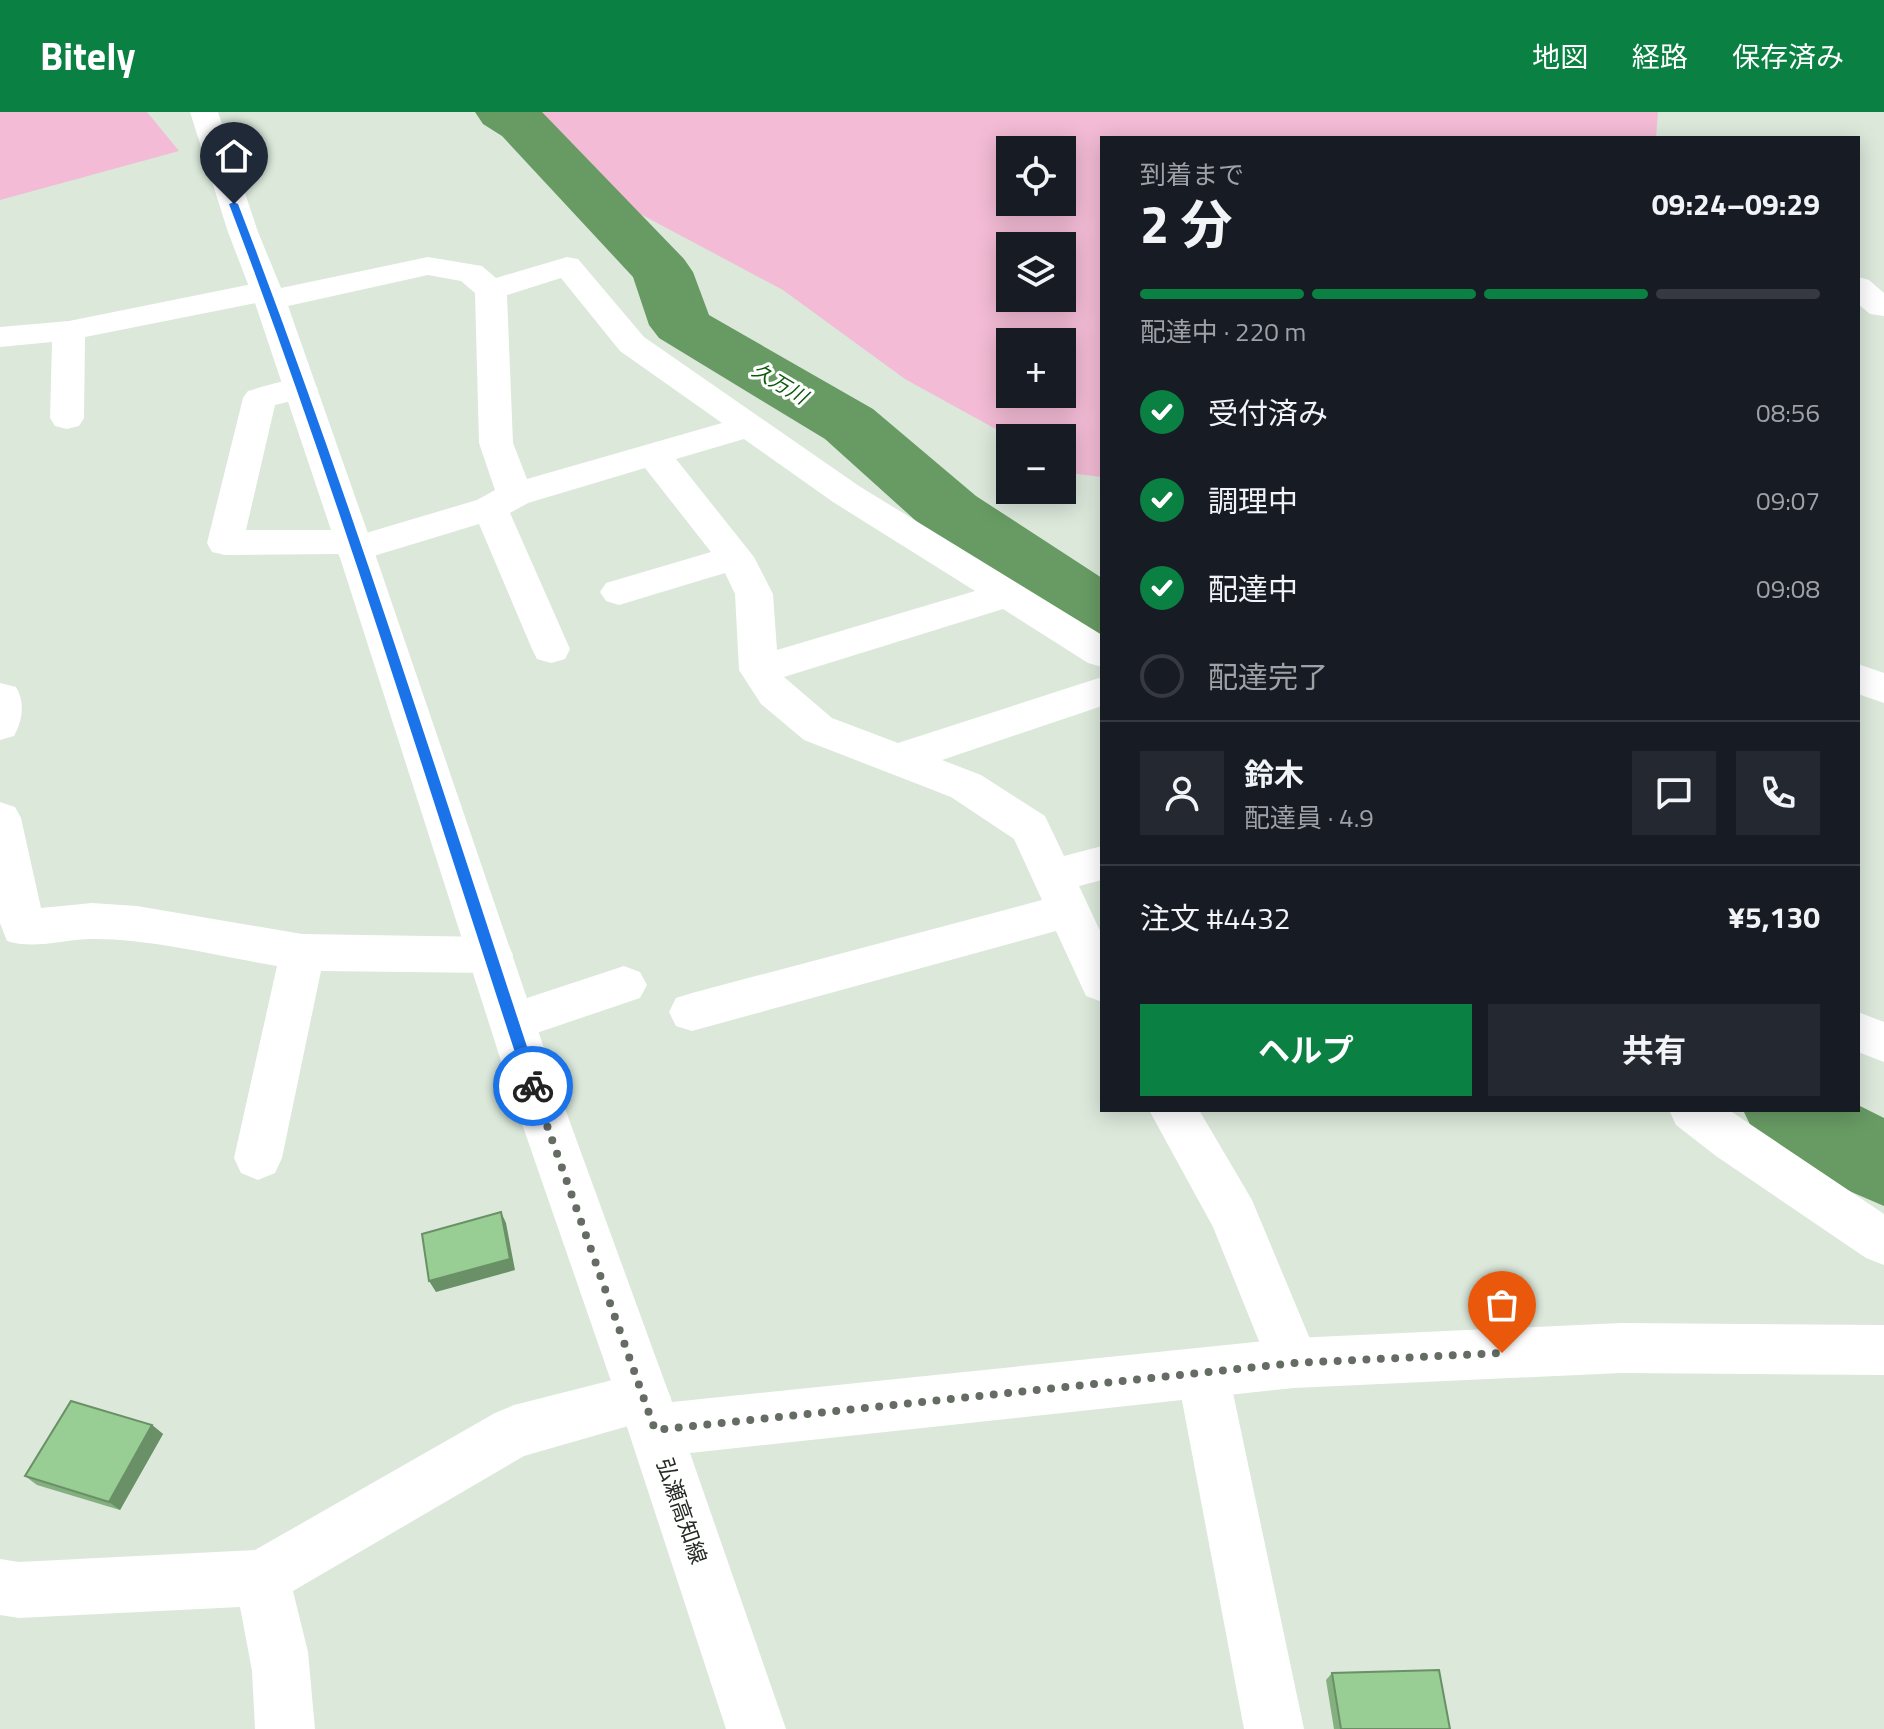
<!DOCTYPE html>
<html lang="ja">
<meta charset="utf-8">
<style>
body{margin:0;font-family:"Titillium Web","Noto Sans JP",sans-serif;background:#242831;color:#f1f3f6;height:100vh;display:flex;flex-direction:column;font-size:30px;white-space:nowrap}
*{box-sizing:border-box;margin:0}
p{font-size:26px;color:#9ea1a6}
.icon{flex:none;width:44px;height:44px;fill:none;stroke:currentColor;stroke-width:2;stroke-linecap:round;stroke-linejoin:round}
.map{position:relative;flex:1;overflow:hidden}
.side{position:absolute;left:1100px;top:24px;width:760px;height:976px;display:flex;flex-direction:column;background:#171b24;border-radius:0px;box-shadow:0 4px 20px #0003}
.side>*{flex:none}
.controls{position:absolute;left:996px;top:24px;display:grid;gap:16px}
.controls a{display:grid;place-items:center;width:80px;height:80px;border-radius:0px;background:#171b24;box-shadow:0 4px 20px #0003;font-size:40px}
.pin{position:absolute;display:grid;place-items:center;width:68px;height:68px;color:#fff;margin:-82px -34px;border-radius:50% 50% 50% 0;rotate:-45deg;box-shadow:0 0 8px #0007}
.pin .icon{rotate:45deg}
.courier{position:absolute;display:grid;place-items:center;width:80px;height:80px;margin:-40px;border:6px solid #1a73e8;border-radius:50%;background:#fff;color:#222;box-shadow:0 2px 10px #0007}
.overview em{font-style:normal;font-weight:700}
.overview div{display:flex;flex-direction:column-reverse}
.overview{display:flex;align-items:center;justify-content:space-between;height:136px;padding:0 40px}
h1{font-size:52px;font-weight:700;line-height:60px}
.bar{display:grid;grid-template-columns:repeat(4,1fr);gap:12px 8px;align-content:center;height:96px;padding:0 40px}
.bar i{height:10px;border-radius:6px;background:#363941}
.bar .on{background:#0b8043}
.bar p{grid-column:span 4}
.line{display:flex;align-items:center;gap:20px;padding:0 40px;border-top:2px solid #363941}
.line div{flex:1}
.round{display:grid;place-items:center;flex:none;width:84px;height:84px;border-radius:0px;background:#242831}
ol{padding:0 40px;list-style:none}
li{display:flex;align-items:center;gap:24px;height:88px}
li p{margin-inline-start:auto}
li .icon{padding:8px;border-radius:50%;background:#0b8043;color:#fff;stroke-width:4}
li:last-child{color:#9ea1a6}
li i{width:44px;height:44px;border:4px solid #363941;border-radius:50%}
.action{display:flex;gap:16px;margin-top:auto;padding:16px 40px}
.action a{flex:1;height:92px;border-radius:0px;background:#0b8043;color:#fff;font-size:32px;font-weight:700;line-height:92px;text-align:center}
.action a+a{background:#242831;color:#f1f3f6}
header{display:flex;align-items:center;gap:48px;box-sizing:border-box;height:112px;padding:0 40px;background:#0b8043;color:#fff}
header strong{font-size:38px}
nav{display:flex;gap:44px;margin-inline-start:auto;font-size:28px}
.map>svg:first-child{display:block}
.green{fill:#f3bbd5;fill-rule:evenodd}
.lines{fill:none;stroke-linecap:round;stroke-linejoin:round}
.river{fill:#689b64;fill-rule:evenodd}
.street{fill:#fff;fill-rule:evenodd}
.secondary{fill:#fff;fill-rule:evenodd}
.wall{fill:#83b07e}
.shaded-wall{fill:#6a9067}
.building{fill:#98cd93;stroke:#6a9067;stroke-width:2}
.route{fill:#1a73e8}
.done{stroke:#656c64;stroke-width:8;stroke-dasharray:0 14.4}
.labels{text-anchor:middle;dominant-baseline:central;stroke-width:6;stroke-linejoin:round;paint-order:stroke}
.far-water-label{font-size:20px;font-style:italic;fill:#0e580c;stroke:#fff}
.street-label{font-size:22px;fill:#252a24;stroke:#fff}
</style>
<header>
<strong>Bitely</strong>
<nav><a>地図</a><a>経路</a><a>保存済み</a></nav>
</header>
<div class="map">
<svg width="1884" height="1617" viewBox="0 0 1884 1617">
<rect width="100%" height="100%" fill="#dbe8da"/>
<path class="green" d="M 0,0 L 147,0 L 179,39 L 0,88 Z
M 477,0 L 1658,0 L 1656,26 L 1102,26 L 1102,365 L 1077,362 L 1062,354 L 1062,326 L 1012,326 L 905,267 L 783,178 L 554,56 L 493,8 ZM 1010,38 L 1062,38 L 1062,90 L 1010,90 ZM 1010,134 L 1062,134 L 1062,186 L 1010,186 ZM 1010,230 L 1062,230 L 1062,282 L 1010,282 Z"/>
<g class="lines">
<path class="river" d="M 475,0 L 542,0 L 684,147 L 693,160 L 709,203 L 873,297 L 976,384 L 1102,466 L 1102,527 L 1076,519 L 926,418 L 825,327 L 659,226 L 649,213 L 633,165 L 502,24 L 483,12 Z
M 1858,993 L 1884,1006 L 1884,1094 L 1798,1057 L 1757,1027 L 1743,998 L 1858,998 Z"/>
<path class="street" d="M 428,145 L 482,154 L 496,166 L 567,145 L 578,147 L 644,225 L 859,374 L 1102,523 L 1102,555 L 1088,551 L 1003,497 L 784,565 L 832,606 L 898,631 L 1102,565 L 1102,594 L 942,648 L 981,663 L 1045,704 L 1064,744 L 1102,734 L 1102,768 L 1079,774 L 1102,823 L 1102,890 L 1086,884 L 1056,819 L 692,919 L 676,914 L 669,900 L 676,886 L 692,881 L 1042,788 L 1014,727 L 951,685 L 804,628 L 761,592 L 739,558 L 735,482 L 725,461 L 619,493 L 606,489 L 600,480 L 606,471 L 711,440 L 645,356 L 528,391 L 510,401 L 570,537 L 565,547 L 551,551 L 537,547 L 532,537 L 479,412 L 354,450 L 341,447 L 338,442 L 225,443 L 212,440 L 207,431 L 243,286 L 248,279 C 269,273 292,264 313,270 L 318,277 L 313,284 L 275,293 L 246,418 L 353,418 L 366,421 L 477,388 L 495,378 L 479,331 L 475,181 L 461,169 L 428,163 L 270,198 L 256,191 L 85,225 L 84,306 L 79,314 L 67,317 L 55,314 L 50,306 L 52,230 L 0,235 L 0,215 L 69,209 L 267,169 L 281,176 ZM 561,166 L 620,239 L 722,311 L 527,367 L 513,331 L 507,183 ZM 744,327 L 833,390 L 975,479 L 777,538 L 773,482 L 754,445 L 676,347 Z
M 1858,165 L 1869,168 L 1884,181 L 1884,204 L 1870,202 L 1858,192 Z
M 1858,552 L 1884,561 L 1884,591 L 1858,582 Z
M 0,571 L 16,575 C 25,590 23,608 14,624 L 0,628 Z
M 0,690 L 15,695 L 21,706 L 41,796 L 92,791 L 137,794 L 302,822 L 491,825 L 507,830 L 513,843 L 507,856 L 491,861 L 321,859 L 282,1046 L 275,1061 L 258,1068 L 241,1061 L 234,1046 L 277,854 C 217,844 154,827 93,827 C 64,827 35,838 7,829 L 0,811 Z
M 624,854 L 640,860 L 647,873 L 640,886 L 513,929 L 497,924 L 490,910 L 497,896 Z
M 1858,900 L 1884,910 L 1884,950 L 1858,940 Z
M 1149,998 L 1199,998 L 1252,1088 L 1320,1251 L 1313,1269 L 1294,1276 L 1275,1269 L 1213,1115 Z
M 1669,998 L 1729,998 L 1884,1102 L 1884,1153 L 1866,1146 L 1716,1044 L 1676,1013 Z
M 1203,1236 L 1222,1244 L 1229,1262 L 1304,1617 L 1244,1617 L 1177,1262 L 1184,1244 Z
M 644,1260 L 663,1268 L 671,1286 L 663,1304 L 524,1344 L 293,1479 L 308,1540 L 315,1617 L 255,1617 L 252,1559 L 240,1495 L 19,1506 L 0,1503 L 0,1447 L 19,1450 L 255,1438 L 495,1301 L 514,1293 Z"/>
<path class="secondary" d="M 190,0 L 218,0 L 258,120 L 286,188 L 371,430 L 559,980 L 672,1290 L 1294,1226 L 1621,1211 L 1884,1213 L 1884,1263 L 1621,1261 L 1294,1276 L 690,1341 L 786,1617 L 726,1617 L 628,1318 L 511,980 L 335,430 L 254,188 L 228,120 Z"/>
</g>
<path class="wall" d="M 152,1313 L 163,1322 L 120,1398 L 37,1373 L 25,1364 Z
M 1332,1561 L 1450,1617 L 1334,1617 L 1326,1568 Z"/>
<path class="shaded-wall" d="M 501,1100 L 506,1111 L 515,1158 L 436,1180 L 429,1169 Z
M 152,1313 L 163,1322 L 120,1398 L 109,1390 Z"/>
<path class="building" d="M 501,1100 L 510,1147 L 429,1169 L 422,1122 Z
M 71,1289 L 152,1313 L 109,1390 L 25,1364 Z
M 1439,1558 L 1450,1617 L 1341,1617 L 1332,1561 Z"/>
<path class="route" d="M 234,90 L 238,92 C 350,382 442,679 540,974 L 533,980 L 526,974 C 429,679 339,382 229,92 Z"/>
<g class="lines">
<path class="done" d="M 533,974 L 655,1318 L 1294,1251 L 1502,1241"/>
</g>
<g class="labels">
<g class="far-water-label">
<text transform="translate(780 271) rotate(31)">久万川</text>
</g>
<g class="street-label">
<text transform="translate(682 1399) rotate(71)">弘瀬高知線</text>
</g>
</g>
</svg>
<div class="controls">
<a><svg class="icon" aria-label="locate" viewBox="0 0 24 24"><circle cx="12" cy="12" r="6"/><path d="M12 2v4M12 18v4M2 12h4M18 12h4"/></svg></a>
<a><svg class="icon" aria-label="layers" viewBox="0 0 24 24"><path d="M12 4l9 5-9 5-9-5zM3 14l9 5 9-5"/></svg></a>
<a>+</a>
<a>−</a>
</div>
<div class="pin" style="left:1502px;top:1241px;background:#ea580c"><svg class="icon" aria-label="bag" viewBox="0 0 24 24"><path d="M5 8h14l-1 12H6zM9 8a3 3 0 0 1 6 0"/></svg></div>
<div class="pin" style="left:234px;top:92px;background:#1f2937"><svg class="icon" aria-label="home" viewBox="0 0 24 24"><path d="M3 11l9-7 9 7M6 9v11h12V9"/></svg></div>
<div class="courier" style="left:533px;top:974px"><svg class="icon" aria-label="bike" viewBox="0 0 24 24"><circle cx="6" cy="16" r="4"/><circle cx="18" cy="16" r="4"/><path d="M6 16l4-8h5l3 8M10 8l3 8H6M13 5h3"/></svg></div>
<section class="side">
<div class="overview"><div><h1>2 分</h1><p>到着まで</p></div><em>09:24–09:29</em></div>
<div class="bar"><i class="on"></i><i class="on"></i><i class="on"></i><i></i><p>配達中 · 220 m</p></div>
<ol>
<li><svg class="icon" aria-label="check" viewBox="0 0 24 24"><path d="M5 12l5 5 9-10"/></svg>受付済み<p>08:56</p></li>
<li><svg class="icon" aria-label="check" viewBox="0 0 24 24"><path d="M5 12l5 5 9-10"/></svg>調理中<p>09:07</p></li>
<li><svg class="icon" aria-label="check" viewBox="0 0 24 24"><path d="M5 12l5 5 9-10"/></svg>配達中<p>09:08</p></li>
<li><i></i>配達完了</li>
</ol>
<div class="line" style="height:144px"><a class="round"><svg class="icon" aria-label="person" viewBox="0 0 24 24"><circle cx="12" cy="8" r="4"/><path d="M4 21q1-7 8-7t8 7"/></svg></a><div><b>鈴木</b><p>配達員 · 4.9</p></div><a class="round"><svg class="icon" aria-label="chat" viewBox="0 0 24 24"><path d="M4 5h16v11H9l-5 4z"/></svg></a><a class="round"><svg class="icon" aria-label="phone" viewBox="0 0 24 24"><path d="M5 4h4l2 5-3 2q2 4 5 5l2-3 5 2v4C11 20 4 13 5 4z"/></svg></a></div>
<div class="line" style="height:104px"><div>注文 #4432</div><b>¥5,130</b></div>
<div class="action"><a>ヘルプ</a><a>共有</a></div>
</section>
</div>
